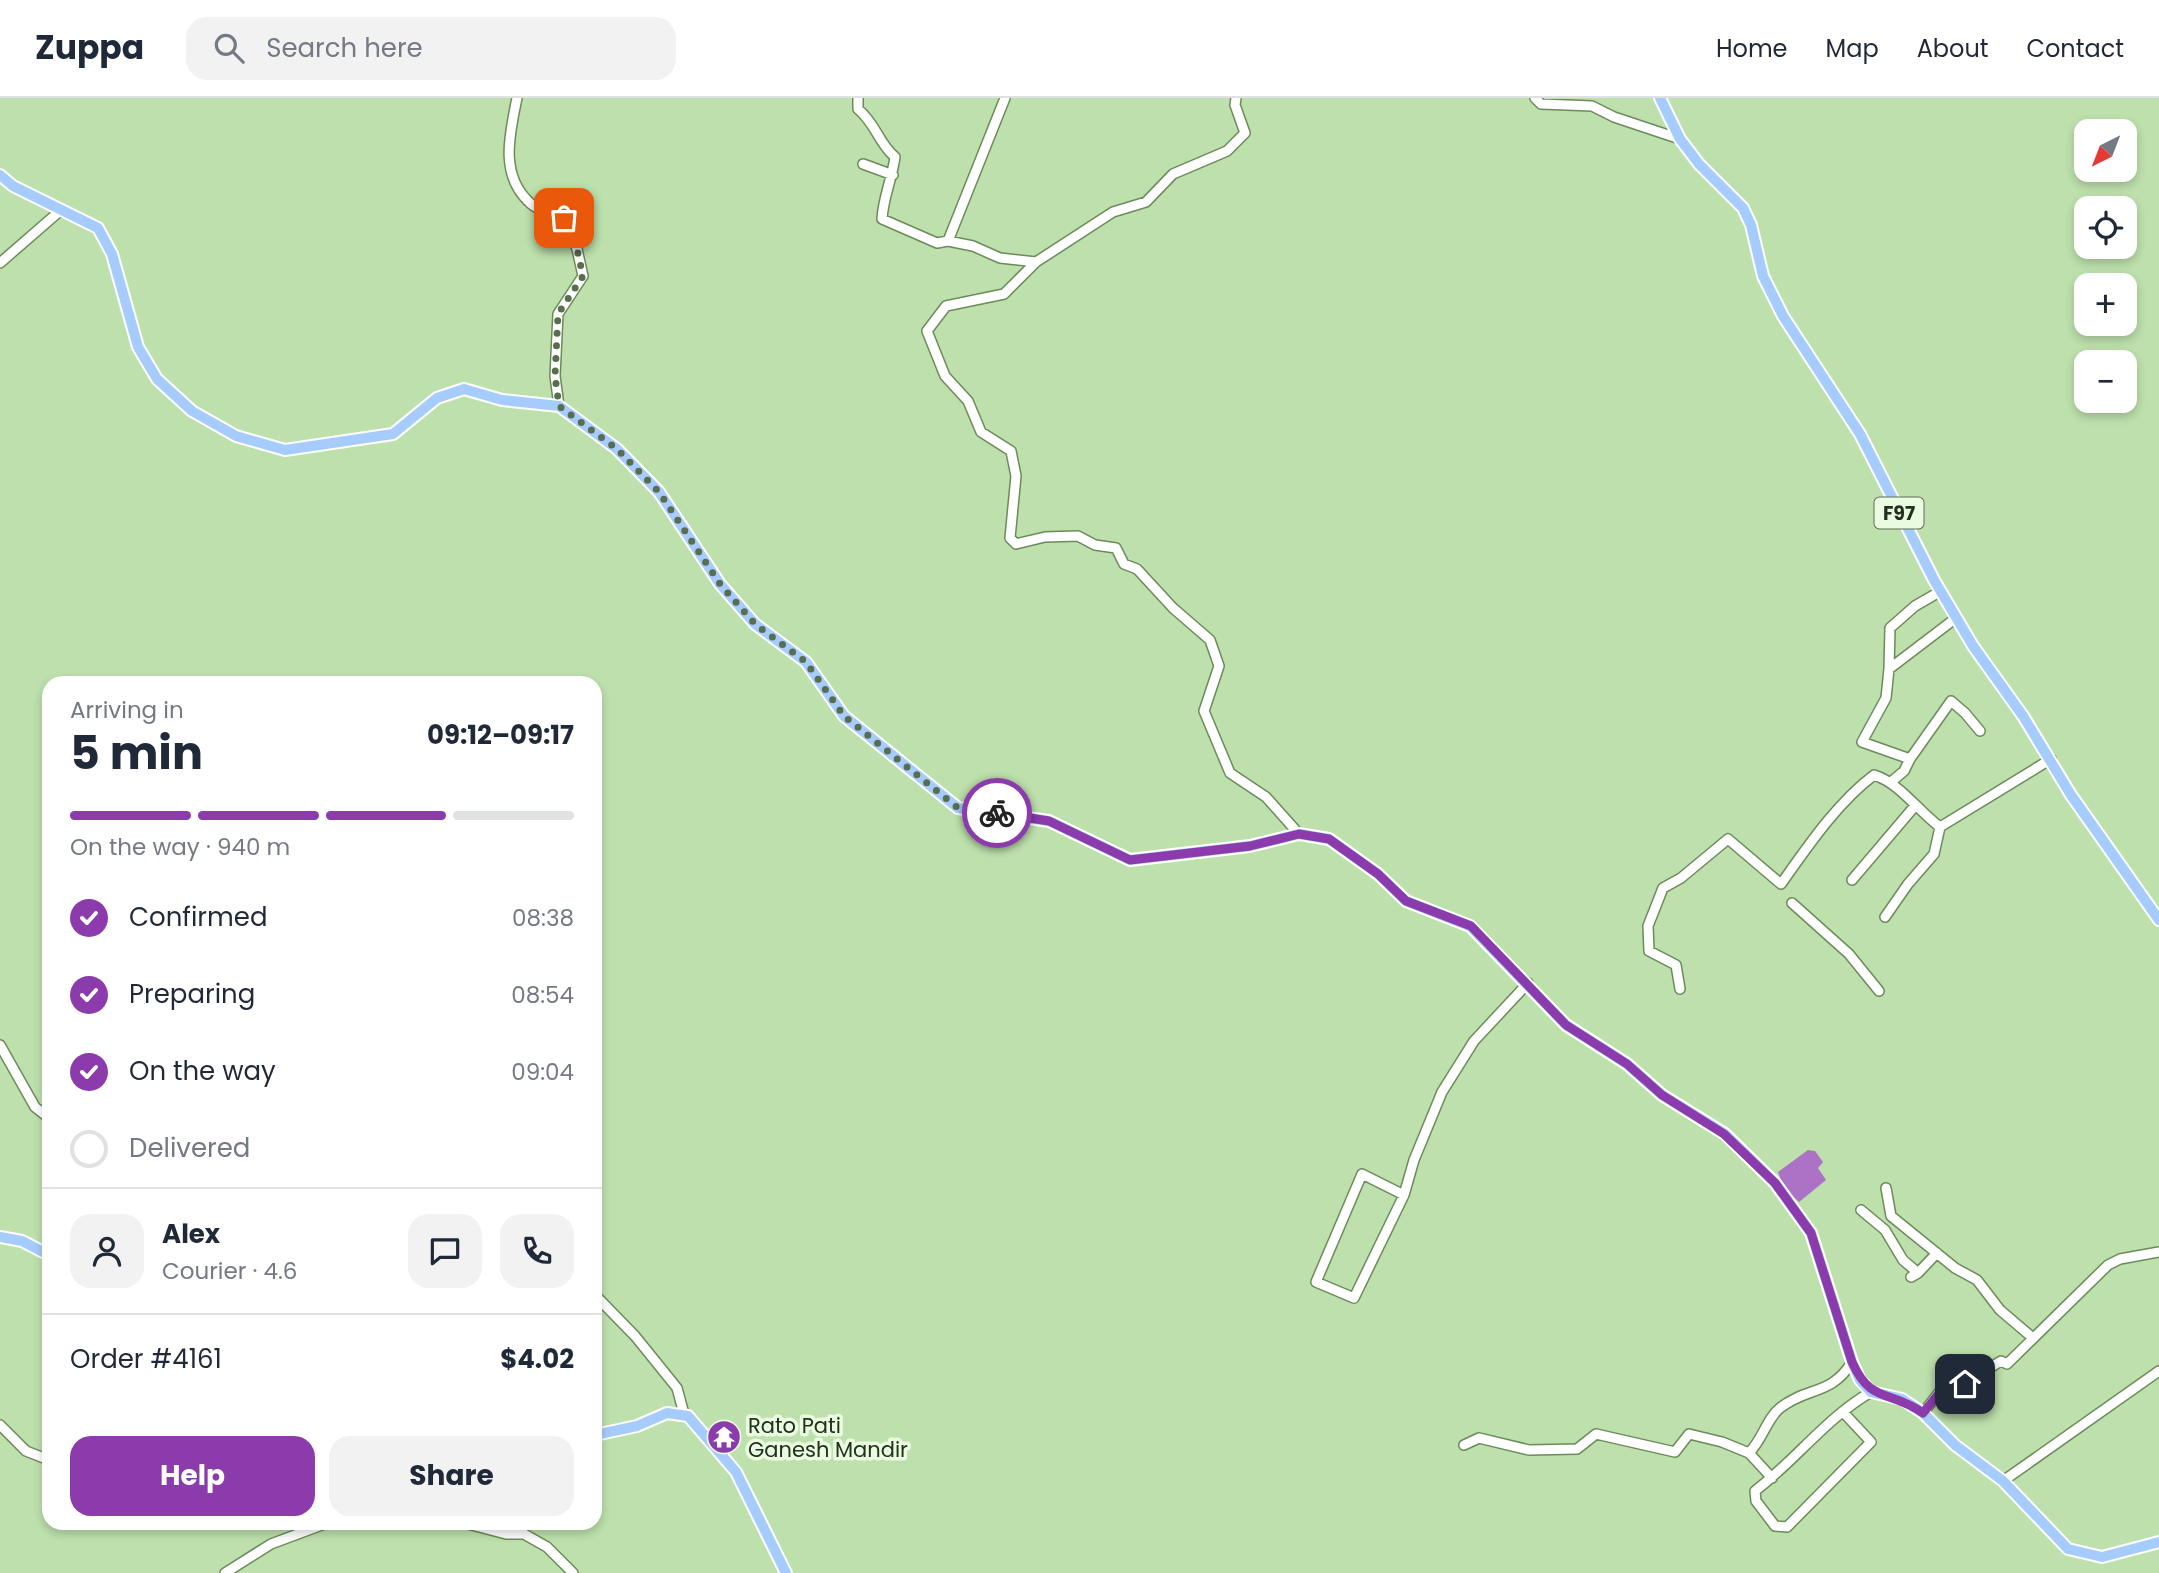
<!DOCTYPE html>
<meta charset="utf-8">
<style>
body{margin:0;font-family:Poppins,sans-serif;background:#f2f2f3;color:#1f2937;height:100vh;display:flex;flex-direction:column;font-size:26px;white-space:nowrap}
*{box-sizing:border-box;margin:0}
p{font-size:23px;color:#747a83}
.icon{flex:none;width:38px;height:38px;fill:none;stroke:currentColor;stroke-width:2;stroke-linecap:round;stroke-linejoin:round}
.map{position:relative;flex:1;overflow:hidden}
.details{position:absolute;left:42px;top:578px;width:560px;height:854px;display:flex;flex-direction:column;background:#fff;border-radius:21px;box-shadow:0 4px 10px #0003}
.details>*{flex:none}
.needle{width:46px;rotate:222deg}
.fabs{position:absolute;left:2074px;top:21px;display:grid;gap:14px}
.fabs a{display:grid;place-items:center;width:63px;height:63px;border-radius:14px;background:#fff;box-shadow:0 4px 10px #0003;font-size:35px}
.pin{position:absolute;display:grid;place-items:center;width:60px;height:60px;color:#fff;margin:-30px;border-radius:14px;box-shadow:0 4px 10px #0006}
.courier{position:absolute;display:grid;place-items:center;width:70px;height:70px;margin:-35px;border:5px solid #8b3bab;border-radius:50%;background:#fff;color:#222;box-shadow:0 2px 9px #0007}
.overview em{font-style:normal;font-weight:700}
.overview div{display:flex;flex-direction:column-reverse}
.overview{display:flex;align-items:center;justify-content:space-between;height:119px;padding:0 28px}
h1{font-size:46px;font-weight:700;line-height:52px}
.bar{display:grid;grid-template-columns:repeat(4,1fr);gap:10px 7px;align-content:center;height:84px;padding:0 28px}
.bar i{height:9px;border-radius:5px;background:#e0e1e3}
.bar .current{background:#8b3bab}
.bar p{grid-column:span 4}
.line{display:flex;align-items:center;gap:18px;padding:0 28px;border-top:2px solid #e0e1e3}
.line div{flex:1}
.round{display:grid;place-items:center;flex:none;width:74px;height:74px;border-radius:21px;background:#f2f2f3}
ol{padding:0 28px;list-style:none}
li{display:flex;align-items:center;gap:21px;height:77px}
li p{margin-inline-start:auto}
li .icon{padding:7px;border-radius:50%;background:#8b3bab;color:#fff;stroke-width:4}
li:last-child{color:#747a83}
li i{width:38px;height:38px;border:4px solid #e0e1e3;border-radius:50%}
.button{display:flex;gap:14px;margin-top:auto;padding:14px 28px}
.button a{flex:1;height:80px;border-radius:21px;background:#8b3bab;color:#fff;font-size:28px;font-weight:700;line-height:80px;text-align:center}
.button a+a{background:#f2f2f3;color:#1f2937}
header{display:flex;align-items:center;gap:42px;box-sizing:border-box;height:98px;padding:0 35px;background:#fff;border-bottom:2px solid #e0e1e3}
header strong{font-size:33px}
nav{display:flex;gap:38px;margin-inline-start:auto;font-size:24px}
.search{width:490px;height:63px;background:#f2f2f3;display:flex;align-items:center;gap:18px;box-sizing:border-box;padding:0 24px;border-radius:21px;color:#747a83;font-size:26px}
.map>svg:first-child{display:block}
.water{fill:#ac72c5}
.lines{fill:none;stroke-linecap:round;stroke-linejoin:round}
.minor-casing{stroke:#6b8b5a;stroke-width:12}
.major-casing{stroke:#fff;stroke-width:14}
.minor{stroke:#fff;stroke-width:9}
.major{stroke:#a6ccfd;stroke-width:10}
.done{stroke:#596e4e;stroke-width:7;stroke-dasharray:0 12.6}
.route{stroke:#8b3bab;stroke-width:9}
.labels{text-anchor:middle;dominant-baseline:central;stroke-width:7;stroke-linejoin:round;paint-order:stroke}
.shield{fill:#e9fbe0;stroke:#5e6d57;stroke-width:2}
.shield-label{font-size:19px;font-weight:bold;fill:#23301c}
.poi-label{font-size:21px;fill:#23301c;stroke:#e9fbe0;text-anchor:start}
</style>
<header>
<strong>Zuppa</strong>
<div class="search"><svg class="icon" aria-label="search" viewBox="0 0 24 24"><circle cx="10" cy="10" r="6"/><path d="M15 15l6 6"/></svg>Search here</div>
<nav><a>Home</a><a>Map</a><a>About</a><a>Contact</a></nav>
</header>
<div class="map">
<svg width="2159" height="1475" viewBox="0 0 2159 1475">
<rect width="100%" height="100%" fill="#bde0ac"/>
<path class="water" d="M 1808,1052 L 1815,1053 L 1823,1064 L 1818,1070 L 1826,1082 L 1799,1104 L 1784,1090 L 1778,1074 Z"/>
<g class="lines">
<g class="minor-casing">
<path id="minor" d="M 517,0 C 510,35 499,76 529,104 C 536,112 554,116 564,120 L 577,151 L 583,178 L 558,216 L 555,278 L 559,308
M 858,0 L 858,11 C 877,27 878,45 895,59 C 892,81 883,100 882,121 L 937,145 L 948,143 L 973,148 L 1000,160 L 1036,164
M 1236,0 L 1235,7 L 1245,35 L 1227,53 L 1173,76 L 1146,104 L 1113,114 L 1036,164 L 1004,196 L 946,208 L 927,233 L 945,278 L 968,303 L 981,334 L 1011,353 L 1016,378 L 1010,440 L 1016,446 L 1045,439 L 1078,438 L 1095,447 L 1116,450 L 1124,466 L 1137,471 L 1173,510 L 1210,542 L 1219,568 L 1204,613 L 1230,675 L 1266,699 L 1299,736
M 1535,0 L 1541,6 L 1592,8 L 1614,19 L 1680,41
M 863,66 L 893,77
M 948,143 L 1005,0
M 0,165 L 61,112
M 1941,493 L 1915,508 L 1890,530 L 1889,571 L 1956,520
M 1889,571 L 1886,600 L 1862,644 L 1910,661 L 1951,603 L 1965,615 L 1980,633
M 1891,684 L 1904,673 L 1910,661
M 1852,782 L 1914,709
M 1792,805 L 1849,856 L 1879,893
M 1885,819 L 1908,786 L 1934,756 L 1940,729
M 1680,891 L 1676,867 L 1649,853 L 1648,828 L 1663,790 L 1681,780 L 1728,741 L 1781,786 C 1808,748 1837,705 1874,677 C 1900,685 1918,713 1940,729 L 2051,661
M 0,947 L 35,1009 L 49,1020
M 1886,1090 L 1891,1118 L 1955,1170 L 1977,1182 L 2000,1212 L 2033,1240
M 1404,1097 L 1362,1076 L 1316,1184 L 1354,1200 L 1404,1097 L 1414,1062 L 1442,994 L 1474,943 L 1528,885
M 1861,1112 L 1885,1132 L 1903,1162 L 1918,1175 L 1911,1179
M 1918,1175 L 1937,1155
M 595,1197 L 635,1238 L 677,1290 L 684,1316
M 1843,1314 L 1871,1344 L 1787,1429 L 1775,1428 L 1756,1403 L 1755,1393 C 1796,1362 1826,1320 1871,1294
M 1923,1315 L 1949,1282 L 1964,1286 L 2001,1263 L 2007,1266 L 2108,1167 L 2120,1161 L 2159,1154
M 0,1327 L 26,1353 L 49,1362
M 1464,1347 L 1479,1340 L 1529,1352 L 1577,1351 L 1596,1336 L 1675,1354 L 1689,1336 L 1722,1344 L 1749,1355 C 1763,1341 1767,1320 1780,1310 C 1808,1288 1831,1298 1852,1264
M 1749,1355 L 1772,1380
M 2003,1383 L 2159,1273
M 460,1424 L 506,1436 L 524,1436
M 517,1424 L 524,1436 L 547,1449 L 573,1475
M 225,1475 L 271,1446 L 330,1424"/>
</g>
<g class="major-casing">
<path id="major" d="M 1660,0 L 1680,41 L 1699,66 L 1743,110 L 1751,127 L 1763,178 L 1783,218 L 1860,336 L 1934,482 L 1973,548 L 2023,618 L 2071,697 L 2159,822
M 0,77 L 13,88 L 98,130 L 112,156 L 138,249 L 157,281 L 192,313 L 236,338 L 285,352 L 393,336 L 437,300 L 464,291 L 502,302 L 559,308 L 617,351 L 659,394 L 720,486 L 755,526 L 806,564 L 844,618 L 958,710 L 1049,723 L 1130,762 L 1250,748 L 1299,736 L 1329,741 L 1378,776 L 1406,803 L 1470,828 L 1566,927 L 1627,966 L 1662,997 L 1725,1036 L 1775,1085 L 1811,1135 L 1852,1264 L 1860,1282 L 1871,1294 L 1902,1301 L 1923,1315 L 1955,1347 L 2003,1383 L 2068,1451 L 2102,1459 L 2159,1444
M 0,1139 L 22,1143 L 49,1157
M 595,1337 L 637,1328 L 667,1315 L 688,1318 L 736,1374 L 786,1475"/>
</g>
<use href="#minor" class="minor"/>
<use href="#major" class="major"/>
</g>
<g class="lines">
<path class="done" d="M 564,120 L 577,151 L 583,178 L 558,216 L 555,278 L 559,308 L 617,351 L 659,394 L 720,486 L 755,526 L 806,564 L 844,618 L 958,710 L 997,715"/>
<path class="route" d="M 997,715 L 1049,723 L 1130,762 L 1250,748 L 1299,736 L 1329,741 L 1378,776 L 1406,803 L 1471,828 L 1566,927 L 1627,966 L 1662,997 L 1724,1036 L 1775,1085 L 1811,1135 L 1852,1264 C 1871,1306 1888,1291 1923,1315 L 1950,1282 L 1965,1286"/>
</g>
<defs>
<g id="temple-disc" transform="scale(1.75)"><circle r="9.5" fill="#8b3bab" stroke="#e9fbe0"/><path d="M0-6L5-2H3V0L6.5 2.5H4V6H1.5V3h-3V6H-4V2.5H-6.5L-3 0V-2H-5Z" fill="#fff"/></g>
</defs>
<g fill-rule="evenodd">
<use href="#temple-disc" x="724" y="1339"/>
</g>
<g class="labels">
<rect class="shield" x="1874.5" y="399.5" width="49" height="31" rx="5"/>
<g class="shield-label">
<text x="1899" y="415">F97</text>
</g>
<g class="poi-label">
<text x="748" y="1327">Rato Pati<tspan x="748" dy="24">Ganesh Mandir</tspan></text>
</g>
</g>
</svg>
<div class="fabs">
<a><svg class="needle" viewBox="-14 -14 28 28"><path d="M0-13l5 13h-10z" fill="#e53935"/><path d="M0 13l5-13h-10z" fill="#747a83"/></svg></a>
<a><svg class="icon" aria-label="locate" viewBox="0 0 24 24"><circle cx="12" cy="12" r="6"/><path d="M12 2v4M12 18v4M2 12h4M18 12h4"/></svg></a>
<a>+</a>
<a>−</a>
</div>
<div class="pin" style="left:564px;top:120px;background:#ea580c"><svg class="icon" aria-label="bag" viewBox="0 0 24 24"><path d="M5 8h14l-1 12H6zM9 8a3 3 0 0 1 6 0"/></svg></div>
<div class="pin" style="left:1965px;top:1286px;background:#1f2937"><svg class="icon" aria-label="home" viewBox="0 0 24 24"><path d="M3 11l9-7 9 7M6 9v11h12V9"/></svg></div>
<div class="courier" style="left:997px;top:715px"><svg class="icon" aria-label="bike" viewBox="0 0 24 24"><circle cx="6" cy="16" r="4"/><circle cx="18" cy="16" r="4"/><path d="M6 16l4-8h5l3 8M10 8l3 8H6M13 5h3"/></svg></div>
<section class="details">
<div class="overview"><div><h1>5 min</h1><p>Arriving in</p></div><em>09:12–09:17</em></div>
<div class="bar"><i class="current"></i><i class="current"></i><i class="current"></i><i></i><p>On the way · 940 m</p></div>
<ol>
<li><svg class="icon" aria-label="check" viewBox="0 0 24 24"><path d="M5 12l5 5 9-10"/></svg>Confirmed<p>08:38</p></li>
<li><svg class="icon" aria-label="check" viewBox="0 0 24 24"><path d="M5 12l5 5 9-10"/></svg>Preparing<p>08:54</p></li>
<li><svg class="icon" aria-label="check" viewBox="0 0 24 24"><path d="M5 12l5 5 9-10"/></svg>On the way<p>09:04</p></li>
<li><i></i>Delivered</li>
</ol>
<div class="line" style="height:126px"><a class="round"><svg class="icon" aria-label="person" viewBox="0 0 24 24"><circle cx="12" cy="8" r="4"/><path d="M4 21q1-7 8-7t8 7"/></svg></a><div><b>Alex</b><p>Courier · 4.6</p></div><a class="round"><svg class="icon" aria-label="chat" viewBox="0 0 24 24"><path d="M4 5h16v11H9l-5 4z"/></svg></a><a class="round"><svg class="icon" aria-label="phone" viewBox="0 0 24 24"><path d="M5 4h4l2 5-3 2q2 4 5 5l2-3 5 2v4C11 20 4 13 5 4z"/></svg></a></div>
<div class="line" style="height:91px"><div>Order #4161</div><b>$4.02</b></div>
<div class="button"><a>Help</a><a>Share</a></div>
</section>
</div>
